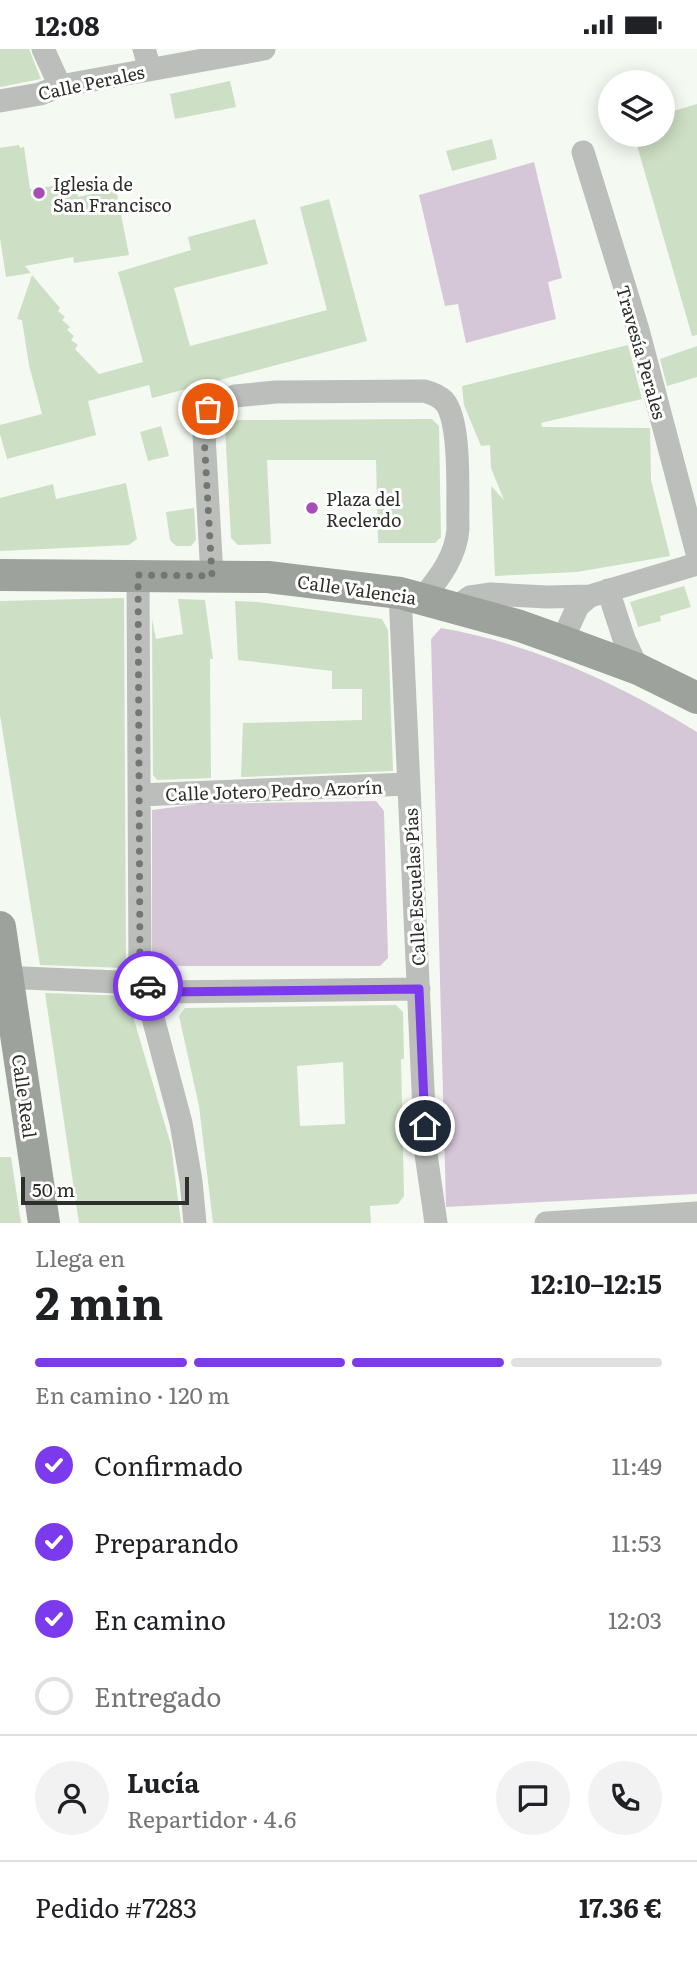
<!DOCTYPE html>
<html lang="es">
<meta charset="utf-8">
<style>
body{margin:0;font-family:Literata,serif;background:#f2f2f2;color:#202124;height:100vh;display:flex;flex-direction:column;font-size:26px;white-space:nowrap}
*{box-sizing:border-box;margin:0}
p{font-size:23px;color:#757577}
.icon{flex:none;width:38px;height:38px;fill:none;stroke:currentColor;stroke-width:2;stroke-linecap:round;stroke-linejoin:round}
.map{position:relative;height:1174px;overflow:hidden}
.panel{display:flex;flex-direction:column;background:#fff;flex:1}
.panel>*{flex:none}
.tools{position:absolute;left:598px;top:21px;display:grid;gap:14px}
.tools a{display:grid;place-items:center;width:77px;height:77px;border-radius:50%;background:#fff;box-shadow:0 4px 18px #0003;font-size:35px}
.scale{position:absolute;left:21px;bottom:18px;width:168px;box-sizing:border-box;padding-left:7px;border:4px solid #2e302c;border-top:0;font-size:19px;line-height:24px;white-space:nowrap;color:#2e302c;-webkit-text-stroke:5px #fff;paint-order:stroke}
.pin{position:absolute;display:grid;place-items:center;width:60px;height:60px;color:#fff;margin:-30px;border:4px solid #fff;border-radius:50%;box-shadow:0 2px 7px #0007}
.courier{position:absolute;display:grid;place-items:center;width:70px;height:70px;margin:-35px;border:5px solid #7c3aed;border-radius:50%;background:#fff;color:#222;box-shadow:0 2px 9px #0007}
.overview em{font-style:normal;font-weight:700}
.overview div{display:flex;flex-direction:column-reverse}
.overview{display:flex;align-items:center;justify-content:space-between;height:119px;padding:0 35px}
h1{font-size:46px;font-weight:700;line-height:52px}
.bar{display:grid;grid-template-columns:repeat(4,1fr);gap:10px 7px;align-content:center;height:84px;padding:0 35px}
.bar i{height:9px;border-radius:5px;background:#e0e0e0}
.bar .selected{background:#7c3aed}
.bar p{grid-column:span 4}
.line{display:flex;align-items:center;gap:18px;padding:0 35px;border-top:2px solid #e0e0e0}
.line div{flex:1}
.round{display:grid;place-items:center;flex:none;width:74px;height:74px;border-radius:37px;background:#f2f2f2}
ol{padding:0 35px;list-style:none}
li{display:flex;align-items:center;gap:21px;height:77px}
li p{margin-inline-start:auto}
li .icon{padding:7px;border-radius:50%;background:#7c3aed;color:#fff;stroke-width:4}
li:last-child{color:#757577}
li i{width:38px;height:38px;border:4px solid #e0e0e0;border-radius:50%}
.status{display:flex;justify-content:space-between;align-items:center;height:49px;padding:0 35px;background:#fff;direction:ltr}
.status svg{height:19px;fill:currentColor}
.map>svg:first-child{display:block}
.green{fill:#d6c7d8}
.building{fill:#cddfc4;fill-rule:evenodd}
.lines{fill:none;stroke-linecap:round;stroke-linejoin:round}
.minor{stroke:#bbbeba;stroke-width:23}
.secondary{stroke:#9ea29c;stroke-width:32}
.done{stroke:#737771;stroke-width:7;stroke-dasharray:0 12.6}
.route{stroke:#7c3aed;stroke-width:9}
.poi-dot{fill:#a84db7;stroke:#fff;stroke-width:2.5}
.labels{text-anchor:middle;dominant-baseline:central;stroke-width:6;stroke-linejoin:round;paint-order:stroke}
.street-label{font-size:18px;fill:#2e302c;stroke:#fff}
.poi-label{font-size:18px;fill:#2e302c;stroke:#fff;text-anchor:start}
</style>
<div class="status"><b>12:08</b><svg viewBox="0 0 49 12"><path d="M0 12V9h3v3zM5 12V6h3v6zM10 12V3h3v9zM15 12V0h3v12zM26 1h20v11H26zM47 4h2v5h-2z"/></svg></div>
<div class="map">
<svg width="697" height="1174" viewBox="0 0 697 1174">
<rect width="100%" height="100%" fill="#f4faf1"/>
<path class="green" d="M 534,113 L 562,229 L 548,233 L 556,270 L 466,294 L 458,255 L 445,257 L 419,146 Z
M 441,579 C 533,595 618,634 697,683 L 697,1145 L 446,1158 L 431,590 Z
M 376,752 L 384,762 L 388,909 L 380,917 L 155,917 L 152,910 L 152,761 L 198,755 Z"/>
<path class="building" d="M 0,0 L 29,0 L 41,30 L 0,38 Z
M 230,32 L 236,58 L 175,70 L 170,45 Z
M 697,55 L 697,286 L 692,287 L 634,86 L 663,86 L 663,65 Z
M 492,90 L 497,110 L 452,122 L 446,102 Z
M 19,96 L 20,99 L 24,98 L 30,140 L 75,134 L 78,148 L 116,140 L 129,206 L 74,214 L 73,208 L 25,217 L 31,224 L 6,228 L 0,189 L 0,99 Z
M 329,150 L 367,292 L 152,349 L 149,336 L 88,352 L 96,386 L 7,410 L 0,385 L 0,376 L 42,365 L 29,316 L 22,271 L 17,270 L 32,226 L 60,259 L 58,262 L 65,268 L 62,271 L 70,278 L 67,281 L 74,287 L 71,291 L 78,296 L 75,300 L 99,325 L 143,313 L 118,223 L 191,201 L 188,188 L 255,170 L 268,215 L 174,239 L 190,297 L 327,261 L 300,158 Z
M 628,296 L 642,350 L 541,374 L 542,378 L 650,379 L 651,431 L 670,507 L 577,523 L 495,527 L 491,437 L 504,451 L 491,419 L 490,396 L 481,397 L 464,356 L 462,337 Z
M 697,297 L 697,328 L 667,337 L 660,310 Z
M 432,370 L 439,377 L 441,488 L 435,494 L 378,494 L 376,411 L 267,411 L 271,495 L 238,496 L 231,489 L 225,378 L 232,371 Z
M 161,377 L 169,407 L 148,412 L 140,383 Z
M 126,434 L 137,490 L 129,496 L 0,502 L 0,449 L 53,435 L 56,450 Z
M 194,459 L 196,491 L 191,497 L 176,497 L 170,491 L 166,463 Z
M 684,537 L 691,558 L 660,567 L 661,572 L 638,578 L 630,553 Z
M 124,549 L 126,919 L 40,916 L 0,666 L 0,552 Z
M 178,550 L 205,551 L 213,610 L 210,610 L 211,729 L 157,731 L 153,726 L 152,570 L 156,590 L 183,585 Z
M 235,552 L 258,553 L 382,570 L 388,581 L 393,722 L 241,728 L 243,674 L 362,671 L 362,640 L 332,640 L 332,622 L 238,611 Z
M 45,944 L 127,947 L 171,1096 L 181,1174 L 79,1174 Z
M 396,956 L 403,963 L 404,1010 L 401,1010 L 404,1147 L 398,1155 L 370,1157 L 371,1174 L 213,1174 L 199,1057 L 179,967 L 185,959 ZM 343,1013 L 345,1075 L 300,1077 L 297,1017 Z
M 0,1108 L 11,1108 L 21,1174 L 0,1174 Z"/>
<g class="lines">
<path class="minor" d="M 43,0 L 60,37
M 144,0 L 150,20
M 0,52 L 40,45 L 60,37 L 264,0
M 583,103 L 638,281 L 697,504
M 138,526 L 140,920 L 181,1074 L 191,1132 L 195,1174
M 212,527 L 203,368 L 212,355 L 235,347 L 276,343 L 424,342 C 432,344 438,346 444,352 C 462,372 457,450 458,480 C 456,507 440,528 423,549
M 608,541 L 624,590 L 638,620
M 400,544 L 426,1105 L 436,1174
M 455,559 L 470,548 L 491,545 L 547,548 L 590,547
M 562,592 L 578,557 L 590,547 L 697,515
M 139,746 L 408,735
M 0,928 L 142,934 L 162,943 L 419,940
M 546,1174 L 697,1164"/>
<path class="secondary" d="M 0,526 L 268,528 L 400,544 L 520,577 L 562,592 L 638,620 L 697,649
M 0,878 L 44,1174"/>
</g>
<g class="lines">
<path class="done" d="M 148,937 L 142,934 L 140,920 L 138,526 L 212,527 L 203,368 L 208,360"/>
<path class="route" d="M 148,937 L 162,943 L 419,940 L 425,1077"/>
</g>
<g class="poi-dot">
<circle cx="39" cy="144" r="7"/>
<circle cx="312" cy="459" r="7"/>
</g>
<g class="labels">
<g class="street-label">
<text transform="translate(91 33) rotate(-12)">Calle Perales</text>
<text transform="translate(642 303) rotate(74)">Travesía Perales</text>
<text transform="translate(357 540) rotate(8)">Calle Valencia</text>
<text transform="translate(274 741) rotate(-2)">Calle Jotero Pedro Azorín</text>
<text transform="translate(414 838) rotate(-93)">Calle Escuelas Pías</text>
<text transform="translate(25 1047) rotate(82)">Calle Real</text>
</g>
<g class="poi-label">
<text x="53" y="134">Iglesia de<tspan x="53" dy="21">San Francisco</tspan></text>
<text x="326" y="449">Plaza del<tspan x="326" dy="21">Reclerdo</tspan></text>
</g>
</g>
</svg>
<div class="tools">
<a><svg class="icon" aria-label="layers" viewBox="0 0 24 24"><path d="M12 4l9 5-9 5-9-5zM3 14l9 5 9-5"/></svg></a>
</div>
<div class="scale">50 m</div>
<div class="pin" style="left:208px;top:360px;background:#ea580c"><svg class="icon" aria-label="bag" viewBox="0 0 24 24"><path d="M5 8h14l-1 12H6zM9 8a3 3 0 0 1 6 0"/></svg></div>
<div class="pin" style="left:425px;top:1077px;background:#1f2937"><svg class="icon" aria-label="home" viewBox="0 0 24 24"><path d="M3 11l9-7 9 7M6 9v11h12V9"/></svg></div>
<div class="courier" style="left:148px;top:937px"><svg class="icon" aria-label="car" viewBox="0 0 24 24"><path d="M5 17H2v-5l4-1 3-4h7l3 4 3 1v5h-3M9 17h6M6 11h13"/><circle cx="7" cy="17" r="2"/><circle cx="17" cy="17" r="2"/></svg></div>
</div>
<section class="panel">
<div class="overview"><div><h1>2 min</h1><p>Llega en</p></div><em>12:10–12:15</em></div>
<div class="bar"><i class="selected"></i><i class="selected"></i><i class="selected"></i><i></i><p>En camino · 120 m</p></div>
<ol>
<li><svg class="icon" aria-label="check" viewBox="0 0 24 24"><path d="M5 12l5 5 9-10"/></svg>Confirmado<p>11:49</p></li>
<li><svg class="icon" aria-label="check" viewBox="0 0 24 24"><path d="M5 12l5 5 9-10"/></svg>Preparando<p>11:53</p></li>
<li><svg class="icon" aria-label="check" viewBox="0 0 24 24"><path d="M5 12l5 5 9-10"/></svg>En camino<p>12:03</p></li>
<li><i></i>Entregado</li>
</ol>
<div class="line" style="height:126px"><a class="round"><svg class="icon" aria-label="person" viewBox="0 0 24 24"><circle cx="12" cy="8" r="4"/><path d="M4 21q1-7 8-7t8 7"/></svg></a><div><b>Lucía</b><p>Repartidor · 4.6</p></div><a class="round"><svg class="icon" aria-label="chat" viewBox="0 0 24 24"><path d="M4 5h16v11H9l-5 4z"/></svg></a><a class="round"><svg class="icon" aria-label="phone" viewBox="0 0 24 24"><path d="M5 4h4l2 5-3 2q2 4 5 5l2-3 5 2v4C11 20 4 13 5 4z"/></svg></a></div>
<div class="line" style="height:91px"><div>Pedido #7283</div><b>17.36 €</b></div>
</section>
